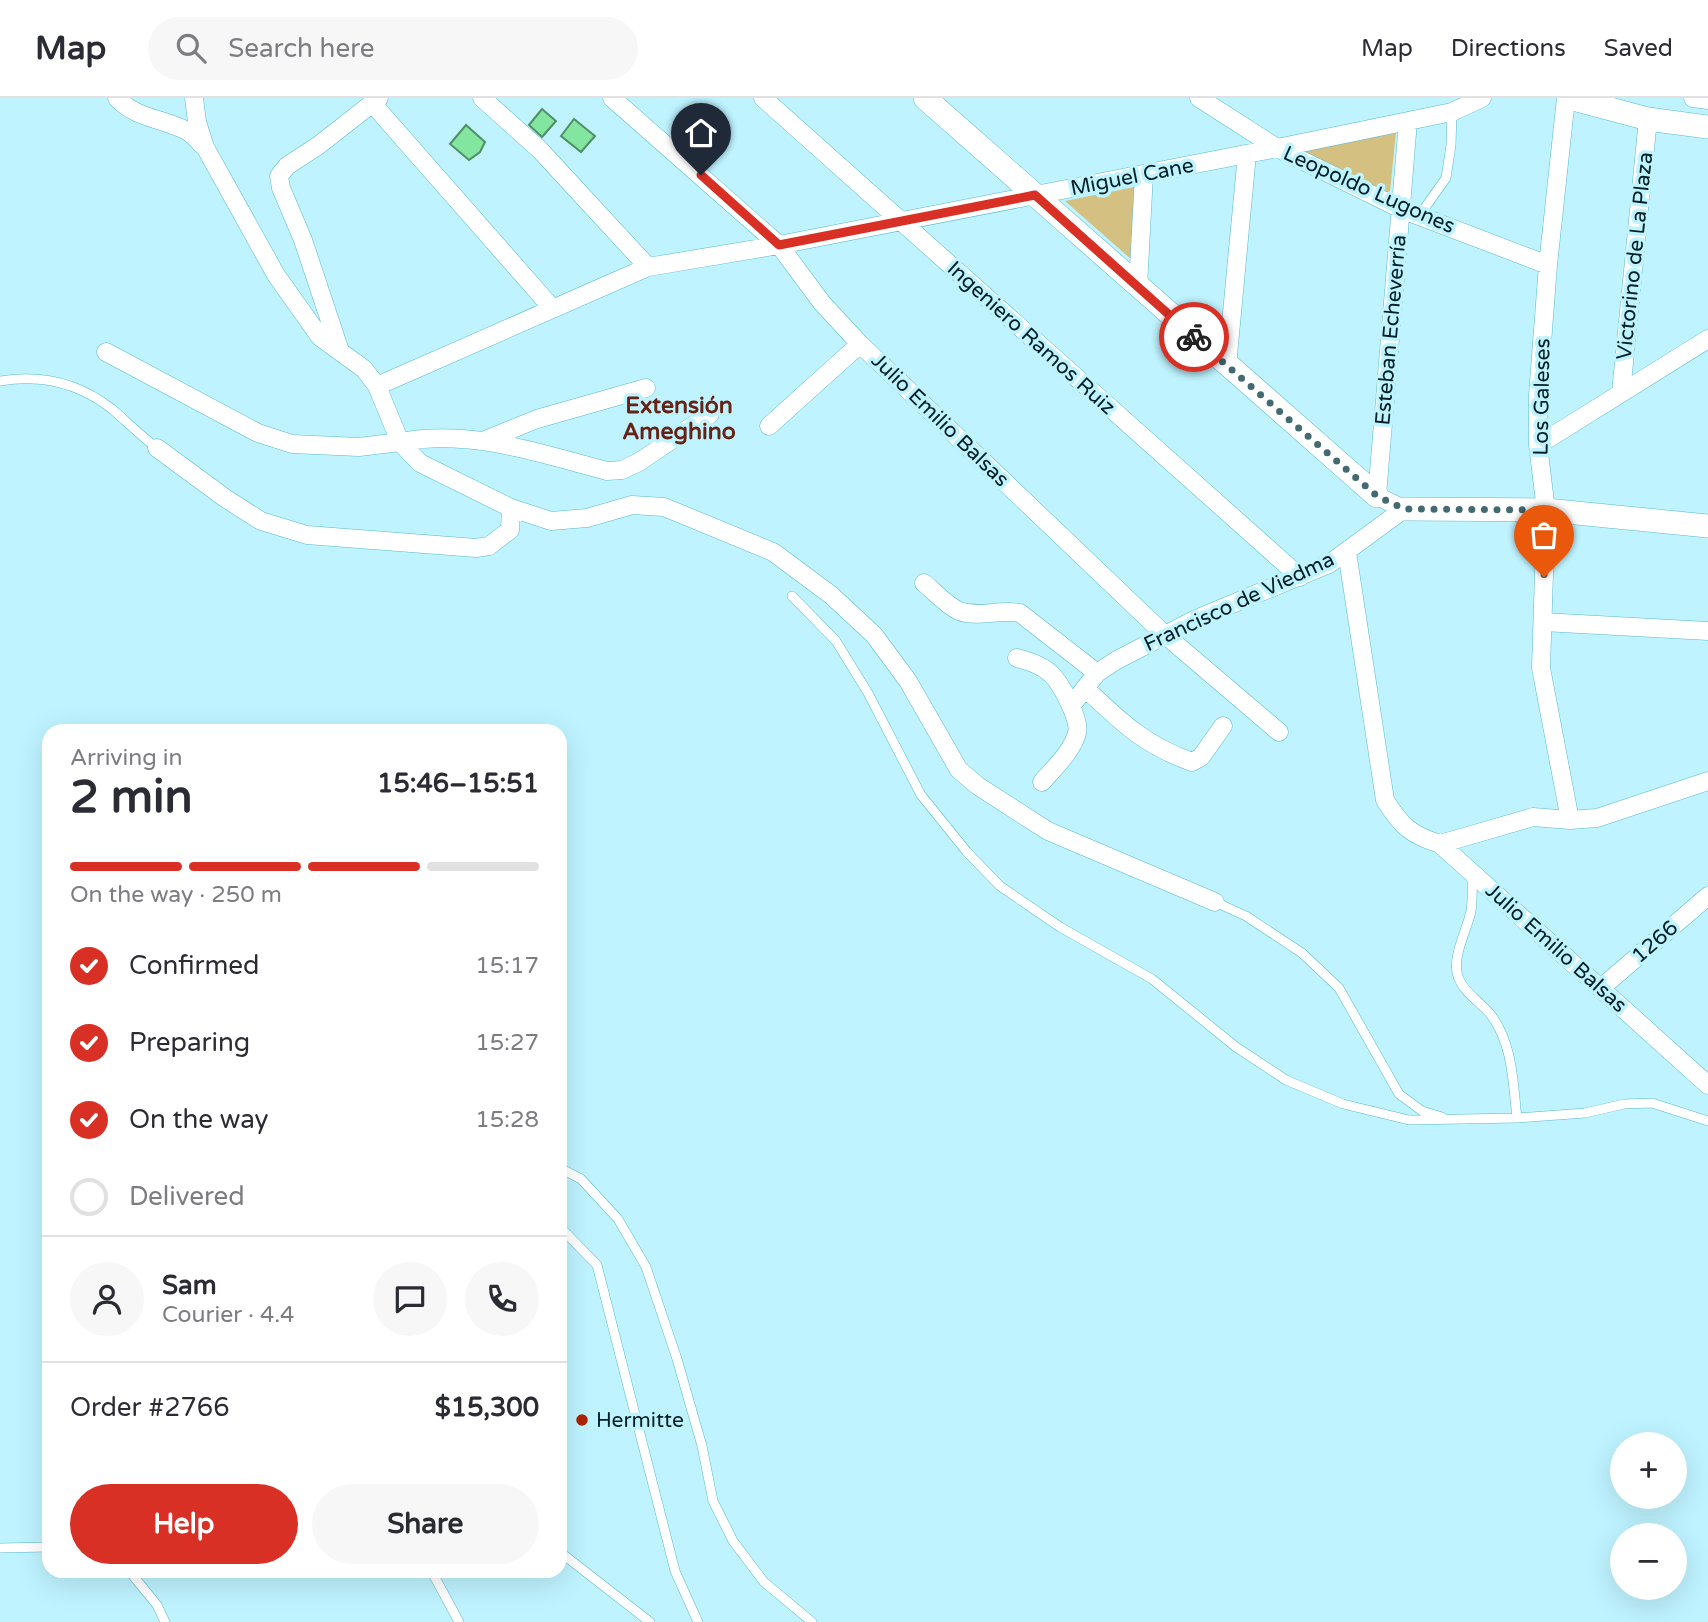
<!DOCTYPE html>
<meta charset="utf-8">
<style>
body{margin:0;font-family:"Varela Round",sans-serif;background:#f7f7f7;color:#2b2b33;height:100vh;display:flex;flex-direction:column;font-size:26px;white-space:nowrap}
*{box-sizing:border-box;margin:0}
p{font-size:23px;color:#7c7c81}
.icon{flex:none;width:38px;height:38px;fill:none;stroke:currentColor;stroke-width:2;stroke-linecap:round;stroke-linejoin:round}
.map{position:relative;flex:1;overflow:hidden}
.sheet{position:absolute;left:42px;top:626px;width:525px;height:854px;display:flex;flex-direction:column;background:#fff;border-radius:21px;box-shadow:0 7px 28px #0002}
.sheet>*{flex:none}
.buttons{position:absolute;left:1610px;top:1334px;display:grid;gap:14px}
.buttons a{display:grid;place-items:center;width:77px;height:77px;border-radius:50%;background:#fff;box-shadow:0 7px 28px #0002;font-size:35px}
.pin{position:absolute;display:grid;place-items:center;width:60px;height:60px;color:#fff;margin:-72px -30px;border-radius:50% 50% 50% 0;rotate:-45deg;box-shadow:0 0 7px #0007}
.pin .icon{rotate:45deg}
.courier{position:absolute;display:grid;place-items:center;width:70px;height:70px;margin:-35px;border:5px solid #d93025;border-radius:50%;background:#fff;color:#222;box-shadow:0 2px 9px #0007}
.head em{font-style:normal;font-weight:700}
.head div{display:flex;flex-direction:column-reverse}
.head{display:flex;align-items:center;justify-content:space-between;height:119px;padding:0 28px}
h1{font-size:46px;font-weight:700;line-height:52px}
.bar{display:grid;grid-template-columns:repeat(4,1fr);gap:10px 7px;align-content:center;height:84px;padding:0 28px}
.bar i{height:9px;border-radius:5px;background:#e1e1e2}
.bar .selected{background:#d93025}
.bar p{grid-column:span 4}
.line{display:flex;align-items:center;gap:18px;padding:0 28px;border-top:2px solid #e1e1e2}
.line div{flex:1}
.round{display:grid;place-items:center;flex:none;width:74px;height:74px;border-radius:37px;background:#f7f7f7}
ol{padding:0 28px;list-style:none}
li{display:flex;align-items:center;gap:21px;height:77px}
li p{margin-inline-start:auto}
li .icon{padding:7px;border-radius:50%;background:#d93025;color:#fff;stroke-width:4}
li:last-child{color:#7c7c81}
li i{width:38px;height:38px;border:4px solid #e1e1e2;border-radius:50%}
.button{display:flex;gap:14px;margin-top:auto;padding:14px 28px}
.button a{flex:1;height:80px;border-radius:42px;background:#d93025;color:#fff;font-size:28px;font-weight:700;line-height:80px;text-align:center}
.button a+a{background:#f7f7f7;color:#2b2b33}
header{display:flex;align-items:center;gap:42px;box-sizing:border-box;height:98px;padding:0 35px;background:#fff;border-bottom:2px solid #e1e1e2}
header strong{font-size:33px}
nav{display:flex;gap:38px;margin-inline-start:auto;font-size:24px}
.search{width:490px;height:63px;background:#f7f7f7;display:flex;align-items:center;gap:18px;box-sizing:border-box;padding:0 24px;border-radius:38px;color:#7c7c81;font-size:26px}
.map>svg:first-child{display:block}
.green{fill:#d4c080}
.building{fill:#82e5a0;stroke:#518f64;stroke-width:2}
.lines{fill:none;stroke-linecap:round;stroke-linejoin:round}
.lane-casing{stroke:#5ab9cc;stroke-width:10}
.street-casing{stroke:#5ab9cc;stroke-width:19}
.secondary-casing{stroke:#5ab9cc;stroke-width:24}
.lane{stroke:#fff;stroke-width:9}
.street{stroke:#fff;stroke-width:18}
.secondary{stroke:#fff;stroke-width:23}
.done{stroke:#436971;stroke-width:7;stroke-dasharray:0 12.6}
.route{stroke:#d93025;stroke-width:9}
.poi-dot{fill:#ae2003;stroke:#bef3ff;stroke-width:2.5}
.labels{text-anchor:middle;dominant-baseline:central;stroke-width:7;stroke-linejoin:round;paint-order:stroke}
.street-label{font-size:21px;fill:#011f24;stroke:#bef3ff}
.poi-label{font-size:21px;fill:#011f24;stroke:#bef3ff;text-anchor:start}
.neighbourhood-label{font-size:23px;font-weight:bold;fill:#652215;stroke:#bef3ff}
</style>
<header>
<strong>Map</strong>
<div class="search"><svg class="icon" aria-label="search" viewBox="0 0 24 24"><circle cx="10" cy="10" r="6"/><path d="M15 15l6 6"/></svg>Search here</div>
<nav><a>Map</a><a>Directions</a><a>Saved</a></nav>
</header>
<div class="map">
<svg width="1708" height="1524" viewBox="0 0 1708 1524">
<rect width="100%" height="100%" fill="#bef3ff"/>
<path class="green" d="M 1396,34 L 1389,103 L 1299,54 Z
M 1134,89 L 1132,162 L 1065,103 Z"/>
<path class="building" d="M 542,11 L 556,23 L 542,39 L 529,27 Z
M 574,21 L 595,38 L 581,54 L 561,38 Z
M 466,27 L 485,44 L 480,54 L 469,62 L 450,46 Z"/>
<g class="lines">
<g class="lane-casing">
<path id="lane" d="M 1419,118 L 1446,80 L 1451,47 L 1452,14
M 0,283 C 41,276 79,285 112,311 C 127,324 141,338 157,350
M 792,498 L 836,543 L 868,595 L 921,697 L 967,754 L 1000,788 L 1060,829 L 1152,881 L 1236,949 L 1286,982 L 1343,1006 L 1409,1022 L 1517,1020 L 1585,1015 L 1624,1006 L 1652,1005 L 1708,1023
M 1472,775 C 1472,788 1473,801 1471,813 C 1467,833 1450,861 1459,881 C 1465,896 1482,905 1491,917 C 1513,946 1513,986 1517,1020
M 1215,804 L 1246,818 L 1302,855 L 1339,890 L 1399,996 L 1422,1013 L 1442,1019
M 560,1070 L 581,1081 L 618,1121 L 646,1169 L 677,1261 L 702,1348 L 713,1403 L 733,1443 L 764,1484 L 812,1524
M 560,1129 L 597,1167 L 675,1473 L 698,1524
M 0,1450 L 49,1449
M 560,1454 L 650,1524
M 130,1474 L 157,1507 L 165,1524
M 432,1474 L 459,1524"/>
</g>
<g class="street-casing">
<path id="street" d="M 117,0 C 133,19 163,21 185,32 C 191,35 197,41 202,47
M 194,0 L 197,24 L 205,49 L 276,177 L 320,239 L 364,271 L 377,288 L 400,344 C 472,331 538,355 607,373 L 622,372 L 639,364 L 710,316
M 482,0 L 540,52 L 648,169
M 612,0 L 779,147 L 822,205 L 860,246 L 1164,536 L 1279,634
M 763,0 L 1300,479
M 1199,0 L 1277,50 L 1401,111 L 1548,167
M 1566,0 L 1548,167 L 1538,297 L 1538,347 L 1546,412 L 1541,570 L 1570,722
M 1693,0 L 1708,2
M 372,5 L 552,210
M 1138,189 L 1144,76
M 340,253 L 303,142 L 281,90 L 279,78 L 287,68 L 319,47 L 379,0
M 106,254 L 258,335 L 292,346 L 359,349 L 400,344 L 420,365 L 511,410 L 510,432 L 489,448 L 476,450 L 307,437 L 261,423 L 225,400 L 157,350
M 1227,268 L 1247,56
M 377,288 L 648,169 L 779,147 L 1277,50 L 1452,14 L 1482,0
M 1621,295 L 1648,21
M 769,328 L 860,246
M 485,342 L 537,321 L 646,290
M 1538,347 L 1708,241
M 511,410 L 551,423 L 587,420 L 632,407 L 664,409 L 773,454 L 831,497 L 874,537 L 908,583 L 959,672 L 978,688 L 1048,733 L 1215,804
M 1347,454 L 1385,702 C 1401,728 1411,737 1440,746 L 1708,987
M 924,485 C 935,494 946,507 959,513 C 978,520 1000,511 1020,515 L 1097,575
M 1543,524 L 1708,533
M 1017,560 C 1029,563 1042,567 1051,576 C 1061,585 1081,623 1077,635 C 1072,654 1054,670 1042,684
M 1085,590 C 1121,624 1144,647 1192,664 L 1201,659 L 1223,628
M 1071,608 L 1097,575 L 1117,562 L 1196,521 L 1329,466 L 1404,411 L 1377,398 L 1408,23
M 1440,746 L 1533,719 L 1570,722 L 1597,720 L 1708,683
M 1601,890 L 1708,798"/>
</g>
<g class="secondary-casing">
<path id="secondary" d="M 925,0 L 1377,398
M 1569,0 L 1648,21 L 1708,29
M 1404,411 L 1546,412 L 1708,428"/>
</g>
<use href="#lane" class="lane"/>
<use href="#street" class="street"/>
<use href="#secondary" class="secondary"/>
</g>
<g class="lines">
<path class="done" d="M 1194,239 L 1377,398 L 1404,411 L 1546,412 L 1544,479"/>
<path class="route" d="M 701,77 L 779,147 L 1035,97 L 1194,239"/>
</g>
<circle class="poi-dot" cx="582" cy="1322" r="7"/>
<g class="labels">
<g class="street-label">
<text transform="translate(1132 79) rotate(-11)">Miguel Cane</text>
<text transform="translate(1369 92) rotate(24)">Leopoldo Lugones</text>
<text transform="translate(1635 158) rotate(-84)">Victorino de La Plaza</text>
<text transform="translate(1391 232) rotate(-85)">Esteban Echeverría</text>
<text transform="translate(1031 240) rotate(42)">Ingeniero Ramos Ruiz</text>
<text transform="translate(1542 299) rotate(-89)">Los Galeses</text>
<text transform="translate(940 322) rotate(44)">Julio Emilio Balsas</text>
<text transform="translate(1239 504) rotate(-25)">Francisco de Viedma</text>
<text transform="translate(1655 844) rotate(-41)">1266</text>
<text transform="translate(1556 850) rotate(42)">Julio Emilio Balsas</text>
</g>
<g class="poi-label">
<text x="596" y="1322">Hermitte</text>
</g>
<g class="neighbourhood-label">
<text x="679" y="308">Extensión<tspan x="679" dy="26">Ameghino</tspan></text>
</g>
</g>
</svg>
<div class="buttons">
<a>+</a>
<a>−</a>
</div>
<div class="pin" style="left:1544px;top:479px;background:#ea580c"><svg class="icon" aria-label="bag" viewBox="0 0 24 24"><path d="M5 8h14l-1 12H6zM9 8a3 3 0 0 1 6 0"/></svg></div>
<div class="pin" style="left:701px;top:77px;background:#1f2937"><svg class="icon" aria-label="home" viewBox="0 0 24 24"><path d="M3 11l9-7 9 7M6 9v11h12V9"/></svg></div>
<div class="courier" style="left:1194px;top:239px"><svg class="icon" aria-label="bike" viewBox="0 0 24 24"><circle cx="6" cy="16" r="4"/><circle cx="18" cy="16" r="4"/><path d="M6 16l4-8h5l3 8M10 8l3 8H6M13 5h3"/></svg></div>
<section class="sheet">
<div class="head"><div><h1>2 min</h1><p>Arriving in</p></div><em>15:46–15:51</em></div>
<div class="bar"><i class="selected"></i><i class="selected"></i><i class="selected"></i><i></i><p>On the way · 250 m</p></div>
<ol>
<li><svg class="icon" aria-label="check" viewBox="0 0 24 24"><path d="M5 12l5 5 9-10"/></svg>Confirmed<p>15:17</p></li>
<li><svg class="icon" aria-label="check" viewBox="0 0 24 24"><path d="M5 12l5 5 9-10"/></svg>Preparing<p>15:27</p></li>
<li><svg class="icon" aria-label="check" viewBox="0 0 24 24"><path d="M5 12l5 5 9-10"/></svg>On the way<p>15:28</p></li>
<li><i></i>Delivered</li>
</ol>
<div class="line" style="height:126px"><a class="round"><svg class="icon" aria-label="person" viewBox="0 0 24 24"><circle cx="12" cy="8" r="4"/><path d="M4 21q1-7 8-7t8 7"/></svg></a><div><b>Sam</b><p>Courier · 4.4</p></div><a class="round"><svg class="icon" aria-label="chat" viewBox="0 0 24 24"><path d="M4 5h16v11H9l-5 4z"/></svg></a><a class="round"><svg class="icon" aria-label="phone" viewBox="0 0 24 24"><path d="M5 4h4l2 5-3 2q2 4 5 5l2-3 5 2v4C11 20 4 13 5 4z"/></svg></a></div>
<div class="line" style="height:91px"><div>Order #2766</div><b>$15,300</b></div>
<div class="button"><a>Help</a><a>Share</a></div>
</section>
</div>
